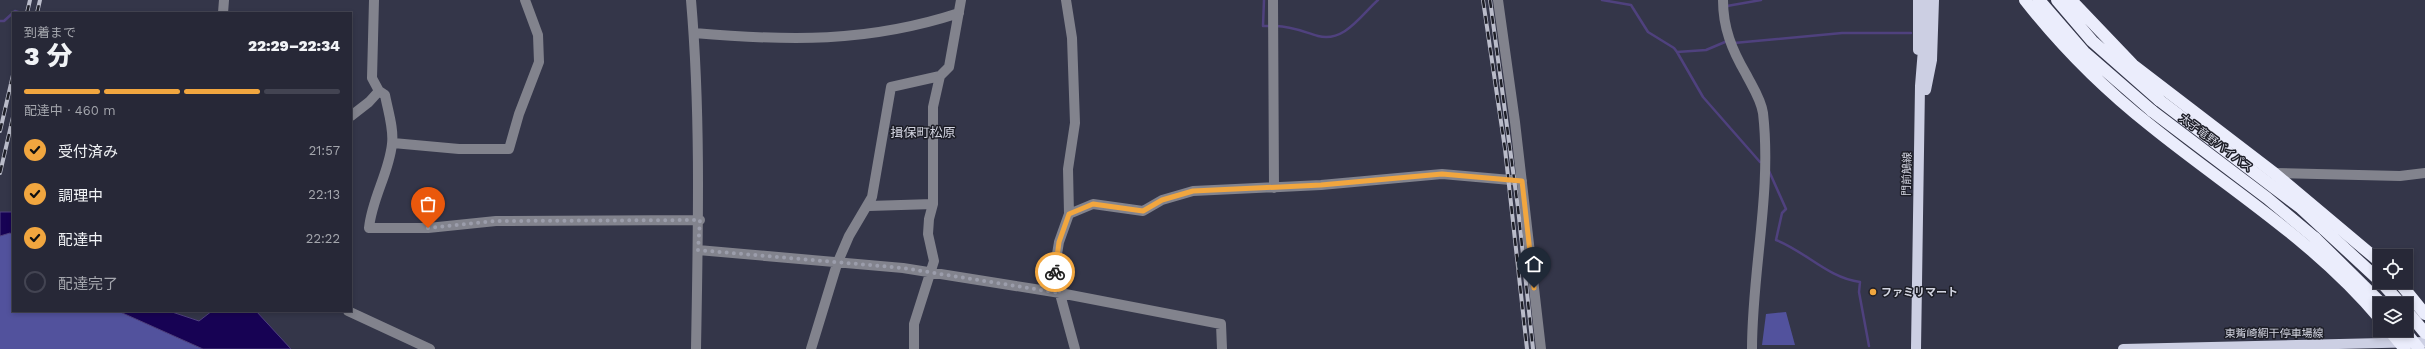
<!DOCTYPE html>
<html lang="ja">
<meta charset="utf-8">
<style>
body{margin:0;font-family:"Work Sans","Noto Sans JP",sans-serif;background:#333442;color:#f1f3f6;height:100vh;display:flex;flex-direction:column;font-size:15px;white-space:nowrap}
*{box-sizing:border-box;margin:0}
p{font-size:13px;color:#a4a6ad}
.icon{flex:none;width:22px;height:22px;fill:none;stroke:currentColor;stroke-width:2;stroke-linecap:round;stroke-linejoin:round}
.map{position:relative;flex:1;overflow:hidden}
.panel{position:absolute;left:12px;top:12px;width:340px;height:300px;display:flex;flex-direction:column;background:#272837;border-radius:0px;box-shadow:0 2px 6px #0003,0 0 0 1px #434452}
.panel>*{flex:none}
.fabs{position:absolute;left:2373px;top:249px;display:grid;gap:8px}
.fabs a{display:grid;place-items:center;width:40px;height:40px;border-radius:0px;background:#272837;box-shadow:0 2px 6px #0003,0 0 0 1px #434452;font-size:20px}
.pin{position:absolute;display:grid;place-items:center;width:34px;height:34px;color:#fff;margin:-41px -17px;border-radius:50% 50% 50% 0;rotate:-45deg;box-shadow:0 0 4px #0007}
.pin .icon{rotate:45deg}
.courier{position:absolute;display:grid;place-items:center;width:40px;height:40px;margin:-20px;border:3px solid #f1a63f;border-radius:50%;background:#fff;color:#222;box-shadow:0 1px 5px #0007}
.summary em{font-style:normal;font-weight:800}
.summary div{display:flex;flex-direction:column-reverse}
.summary{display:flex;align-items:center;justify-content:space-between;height:68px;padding:0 12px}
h1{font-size:26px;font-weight:800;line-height:30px}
.bar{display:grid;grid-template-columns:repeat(4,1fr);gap:6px 4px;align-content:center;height:48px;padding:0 12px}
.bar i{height:5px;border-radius:3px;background:#434452}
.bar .current{background:#f1a63f}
.bar p{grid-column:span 4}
ol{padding:0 12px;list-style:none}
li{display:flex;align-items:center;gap:12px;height:44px}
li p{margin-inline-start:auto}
li .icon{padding:4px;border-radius:50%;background:#f1a63f;color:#111;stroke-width:4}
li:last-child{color:#a4a6ad}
li i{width:22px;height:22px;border:2px solid #434452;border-radius:50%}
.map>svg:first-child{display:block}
.green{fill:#52529d}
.water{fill:#170254;stroke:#4f417e}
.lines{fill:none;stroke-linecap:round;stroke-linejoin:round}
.stream{stroke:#4f417e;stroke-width:2.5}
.minor{stroke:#82838d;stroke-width:10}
.major{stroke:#cccfe3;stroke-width:10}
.highway{stroke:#ebedfc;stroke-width:12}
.rail-casing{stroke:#babcca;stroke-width:4}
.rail{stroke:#1d1e27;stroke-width:2.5;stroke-dasharray:8;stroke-linecap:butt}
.highway-bridge{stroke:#ebedfc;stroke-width:12}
.done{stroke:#9b9dab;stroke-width:4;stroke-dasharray:0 7.2}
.route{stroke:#f1a63f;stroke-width:5}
.poi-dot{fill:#f1a63f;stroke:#1d1e27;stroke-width:1.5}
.labels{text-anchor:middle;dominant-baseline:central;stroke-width:3;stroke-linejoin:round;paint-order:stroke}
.street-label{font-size:11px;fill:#d2d4e0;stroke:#1d1e27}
.poi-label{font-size:11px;font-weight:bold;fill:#d2d4e0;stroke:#1d1e27;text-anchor:start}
.quarter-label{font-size:13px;fill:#d2d4e0;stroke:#1d1e27}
</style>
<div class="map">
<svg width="2425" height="349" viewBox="0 0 2425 349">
<rect width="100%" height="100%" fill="#343649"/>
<path class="green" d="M 10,233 L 13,235 L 13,311 L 118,311 L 203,349 L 0,349 L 0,236 Z
M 1786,312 L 1795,345 L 1762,345 L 1766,314 Z"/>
<path class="water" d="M 0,212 L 13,212 L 13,235 L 10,233 L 0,236 Z
M 118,311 L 169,311 L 199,321 L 212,311 L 256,311 L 291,349 L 203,349 Z"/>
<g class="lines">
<path class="stream" d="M 1264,0 L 1263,26 L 1271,26
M 1602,0 L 1631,5 L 1648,32 L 1674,48 L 1677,52 L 1706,50 L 1725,42
M 1727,8 L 1727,6 L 1761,0
M 0,21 L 4,21 L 15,11 L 21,13
M 1276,26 C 1291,26 1304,32 1318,36 C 1344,43 1361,15 1378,0
M 1734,43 L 1842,33 L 1911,33
M 1677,52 L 1703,97 L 1760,162
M 1769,171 L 1786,209 L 1782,213 L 1776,240 C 1805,251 1828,278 1860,282 L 1859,292 L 1869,346"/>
<path class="minor" d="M 374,0 L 372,78 L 379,91 L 385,95 C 388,111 394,129 392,144 C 389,173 372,198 369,228 L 428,228 L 496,221 L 700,220
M 691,0 C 701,116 698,233 696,349
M 1066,0 L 1072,38 L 1075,123 L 1068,169 L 1069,214 L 1059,242 L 1054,272 L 1075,349
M 1273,0 L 1274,188
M 1498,0 L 1515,122 L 1541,349
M 1723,0 C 1723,28 1732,50 1746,74 C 1752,86 1761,99 1763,113 C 1772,192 1752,270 1752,349
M 223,13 L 224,0
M 694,33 C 788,41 867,43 959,13
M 351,116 L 369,102 L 379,91
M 393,143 L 459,149 L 509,149 L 519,114 L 539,62 L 538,35 L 525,0
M 2274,173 L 2400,176 L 2425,173
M 869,206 L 933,204
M 1069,214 L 1093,204 L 1143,211 L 1162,200 L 1193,191 L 1321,185 L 1442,174 L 1522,181
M 698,250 L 903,268 L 1060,293 L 1221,324 L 1222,349
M 348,311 L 430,349
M 811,349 L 837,264 L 849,236 L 872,197 L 891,87 L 940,76
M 914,349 L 914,324 L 934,261 L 928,234 L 929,219 L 933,204 L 933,107 L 940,76 L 949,67 L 961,0"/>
<path class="major" d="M 1918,50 L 1918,0
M 1926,90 L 1932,60 L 1934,0
M 1916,349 L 1920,86 L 1927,0
M 2123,349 L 2425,342"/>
<path class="highway" d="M 2025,0 C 2062,47 2104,89 2151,126 C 2229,189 2315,241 2380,319
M 2039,0 L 2084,52 L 2152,111
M 2057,0 L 2092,41 L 2159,100
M 2071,0 L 2133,65 L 2274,173 L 2380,262
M 2315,238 L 2382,304
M 2381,282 L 2401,304
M 2399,282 L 2425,314
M 2406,310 L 2425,333
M 2389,330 L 2405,349"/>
<g class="rail-casing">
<path id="rail" d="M 1483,0 L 1505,149 L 1527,349
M 1490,0 L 1518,208 L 1533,349
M 27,13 L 30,0
M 37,13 L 40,0
M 0,131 L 13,75
M 0,173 L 13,117"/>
</g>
<use href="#rail" class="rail"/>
<path class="highway-bridge" d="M 2159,100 L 2301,208 L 2380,281
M 2152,111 L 2267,198 L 2315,238
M 2404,330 L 2419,349"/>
</g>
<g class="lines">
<path class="done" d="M 428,228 L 496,221 L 700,220 L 698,250 L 903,268 L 1060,293 L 1055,272"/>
<path class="route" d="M 1055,272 L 1059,242 L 1069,214 L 1093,204 L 1143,211 L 1162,200 L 1193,191 L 1321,185 L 1442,174 L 1522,181 L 1534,288"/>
</g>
<circle class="poi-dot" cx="1873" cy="292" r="4"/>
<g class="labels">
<g class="street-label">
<text transform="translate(2216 143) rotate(37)">太子竜野バイパス</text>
<text transform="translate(1907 174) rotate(-89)">門前鵤線</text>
<text x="2274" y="333">東觜崎網干停車場線</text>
</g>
<g class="poi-label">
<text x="1881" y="292">ファミリマート</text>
</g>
<g class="quarter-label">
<text x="923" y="132">揖保町松原</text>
</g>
</g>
</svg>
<div class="fabs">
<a><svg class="icon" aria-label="locate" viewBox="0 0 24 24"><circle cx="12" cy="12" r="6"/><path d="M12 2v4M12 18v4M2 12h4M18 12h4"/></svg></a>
<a><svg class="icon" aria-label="layers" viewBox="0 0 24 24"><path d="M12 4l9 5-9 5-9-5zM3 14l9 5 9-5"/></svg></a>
</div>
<div class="pin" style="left:428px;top:228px;background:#ea580c"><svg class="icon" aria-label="bag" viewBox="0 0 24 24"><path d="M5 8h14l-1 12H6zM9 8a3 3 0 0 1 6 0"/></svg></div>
<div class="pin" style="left:1534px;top:288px;background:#1f2937"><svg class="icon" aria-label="home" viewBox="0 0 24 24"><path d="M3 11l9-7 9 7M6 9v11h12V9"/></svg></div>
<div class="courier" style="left:1055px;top:272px"><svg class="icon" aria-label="bike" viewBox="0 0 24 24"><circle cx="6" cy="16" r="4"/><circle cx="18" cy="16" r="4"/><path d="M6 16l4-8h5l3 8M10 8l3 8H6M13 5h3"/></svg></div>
<section class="panel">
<div class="summary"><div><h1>3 分</h1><p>到着まで</p></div><em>22:29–22:34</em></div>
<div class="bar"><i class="current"></i><i class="current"></i><i class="current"></i><i></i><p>配達中 · 460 m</p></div>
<ol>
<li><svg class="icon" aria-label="check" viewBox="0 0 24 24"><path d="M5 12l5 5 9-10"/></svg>受付済み<p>21:57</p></li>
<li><svg class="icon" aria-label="check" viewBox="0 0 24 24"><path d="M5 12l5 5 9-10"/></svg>調理中<p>22:13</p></li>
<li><svg class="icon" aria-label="check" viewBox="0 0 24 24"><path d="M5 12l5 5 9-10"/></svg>配達中<p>22:22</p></li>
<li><i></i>配達完了</li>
</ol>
</section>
</div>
